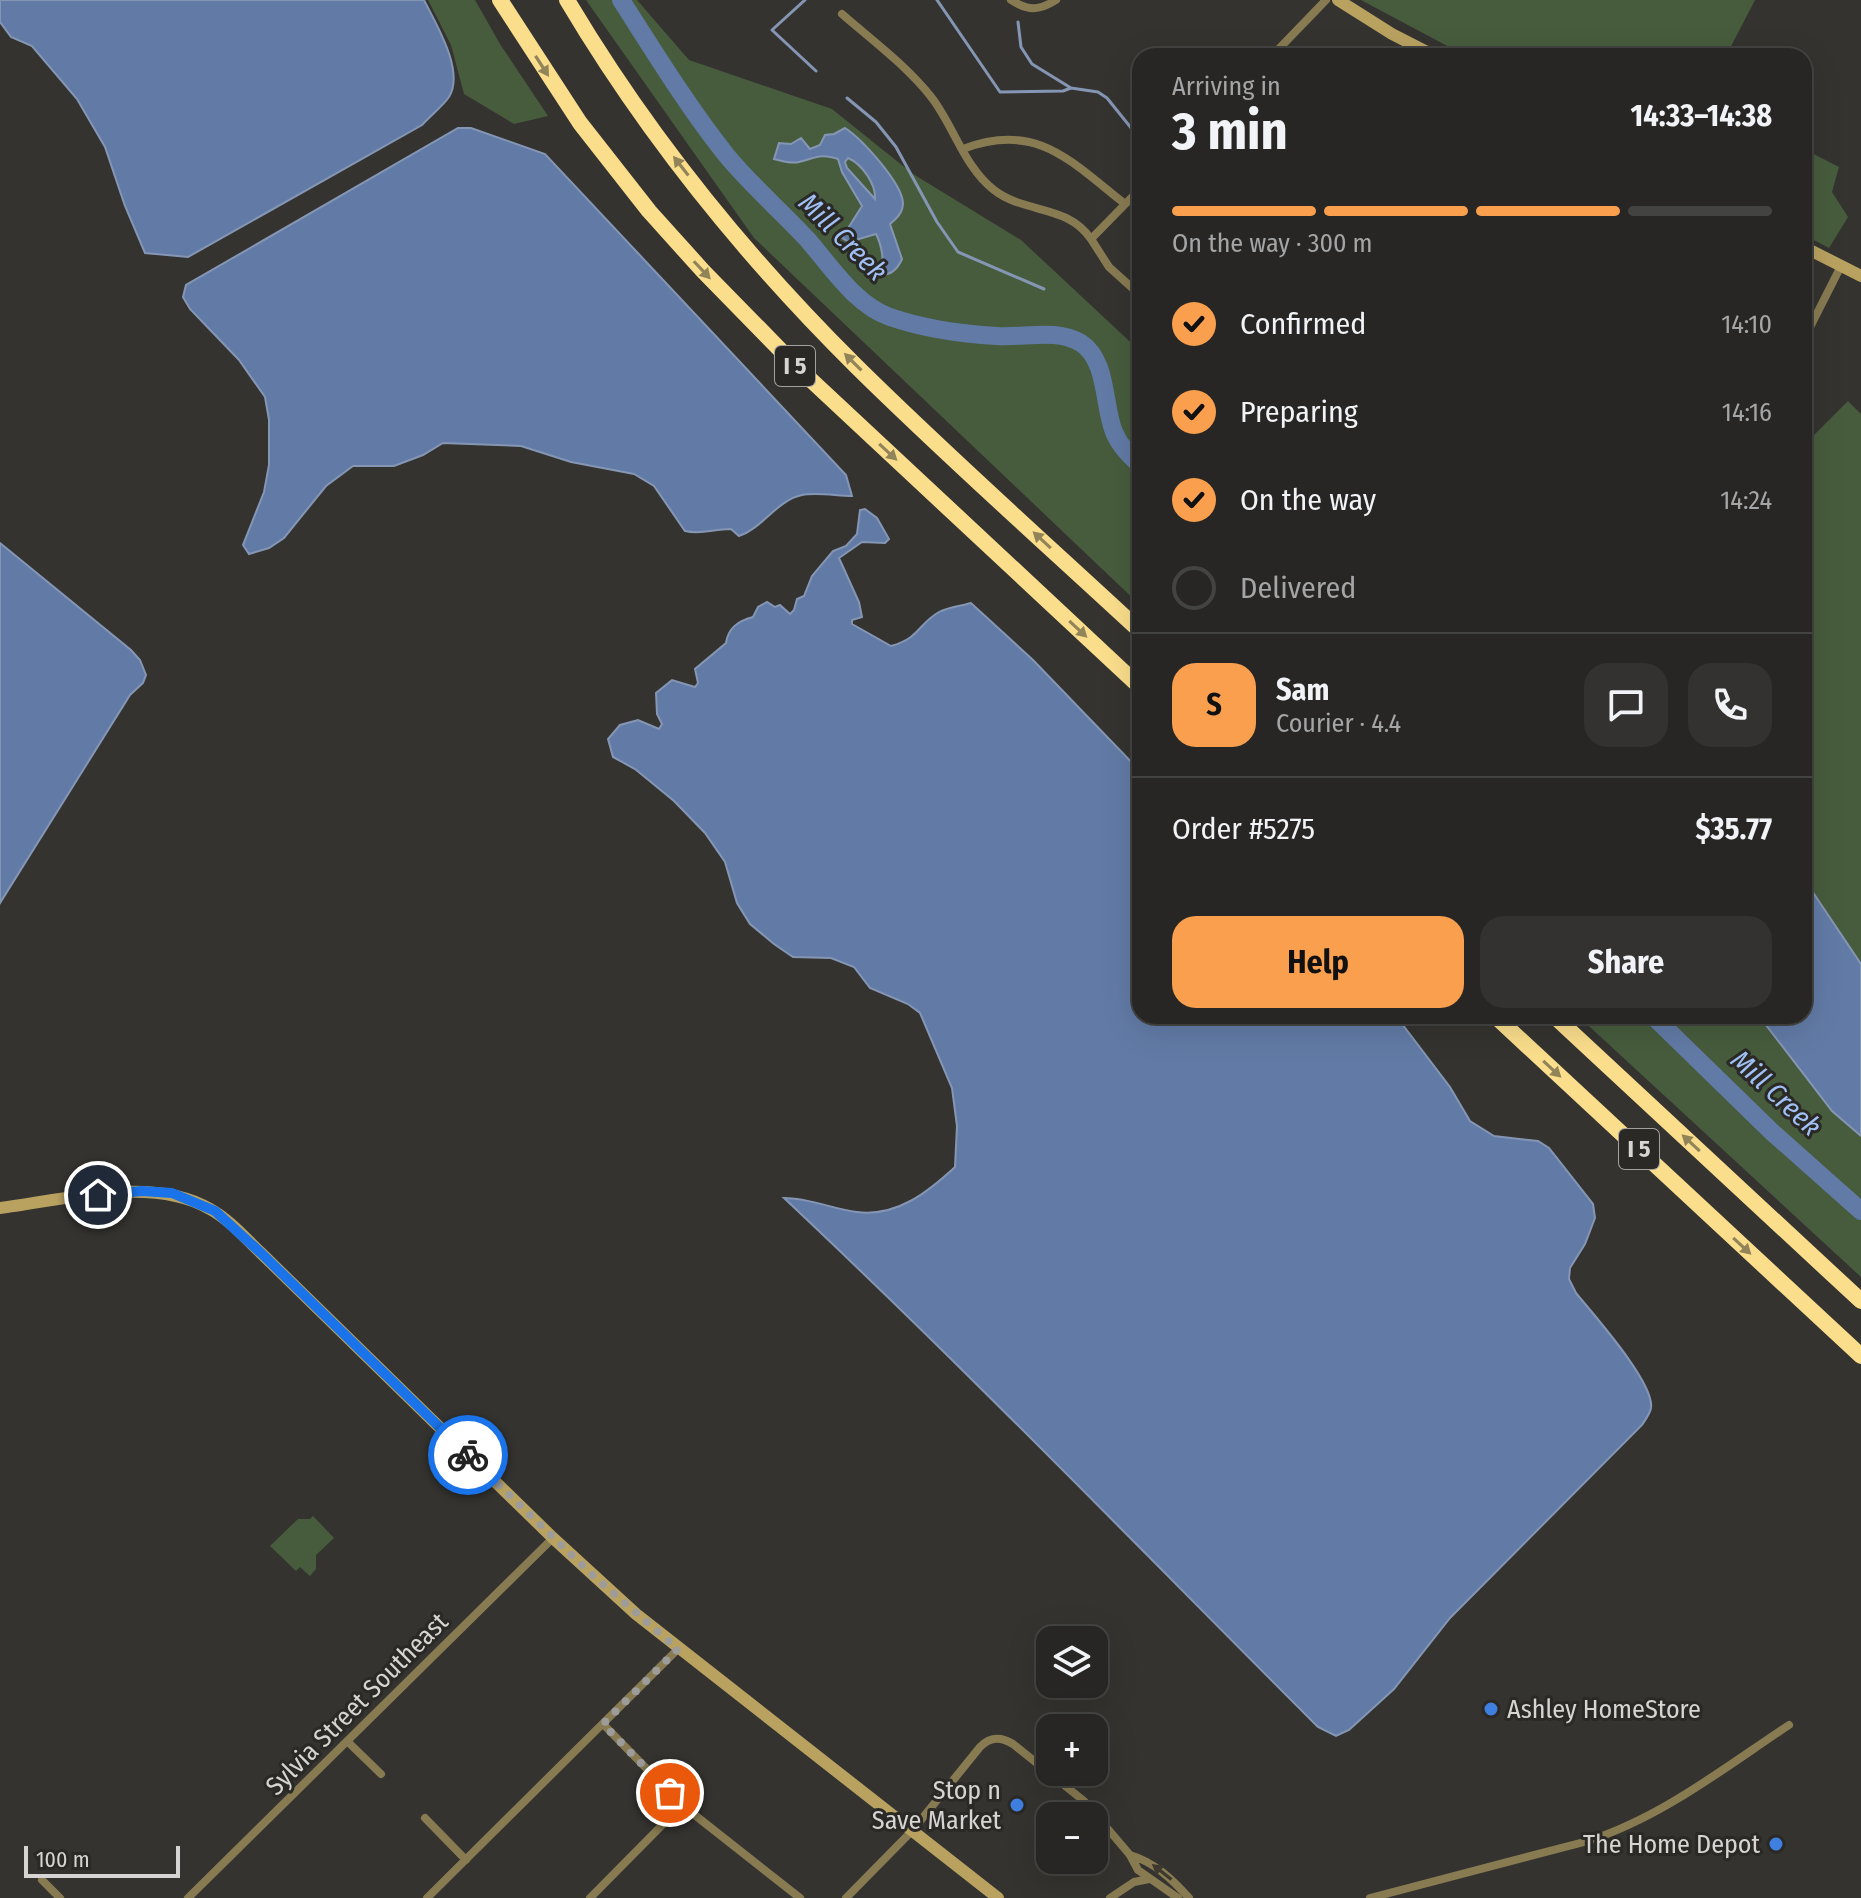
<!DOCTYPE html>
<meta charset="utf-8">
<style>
body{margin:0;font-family:"Fira Sans Condensed",sans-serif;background:#333231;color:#f1f3f6;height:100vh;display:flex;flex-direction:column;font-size:30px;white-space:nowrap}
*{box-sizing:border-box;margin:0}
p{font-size:26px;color:#a4a5a6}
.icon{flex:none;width:44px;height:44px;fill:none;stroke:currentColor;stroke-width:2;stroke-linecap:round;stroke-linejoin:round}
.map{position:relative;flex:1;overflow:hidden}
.drawer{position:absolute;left:1132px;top:48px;width:680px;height:976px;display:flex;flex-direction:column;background:#272624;border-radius:24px;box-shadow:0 8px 32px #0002,0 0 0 2px #434341}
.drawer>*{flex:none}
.tools{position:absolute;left:1036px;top:1626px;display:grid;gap:16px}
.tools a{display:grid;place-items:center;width:72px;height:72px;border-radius:16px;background:#272624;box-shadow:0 8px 32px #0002,0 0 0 2px #434341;font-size:40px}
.scale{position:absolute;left:24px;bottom:20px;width:156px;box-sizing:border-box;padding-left:8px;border:4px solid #d6d5d3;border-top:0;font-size:22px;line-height:28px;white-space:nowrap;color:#d6d5d3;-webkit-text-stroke:6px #2a2926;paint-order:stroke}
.pin{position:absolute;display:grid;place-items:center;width:68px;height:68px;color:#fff;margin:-34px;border:4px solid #fff;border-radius:50%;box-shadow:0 2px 8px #0007}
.courier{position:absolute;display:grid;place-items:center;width:80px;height:80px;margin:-40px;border:6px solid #1a73e8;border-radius:50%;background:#fff;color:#222;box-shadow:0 2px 10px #0007}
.head em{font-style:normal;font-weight:700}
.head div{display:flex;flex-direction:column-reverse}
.head{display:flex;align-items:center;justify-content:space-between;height:136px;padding:0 40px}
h1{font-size:52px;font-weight:700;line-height:60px}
.bar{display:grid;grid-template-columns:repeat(4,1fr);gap:12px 8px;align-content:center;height:96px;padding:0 40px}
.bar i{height:10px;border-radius:6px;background:#434341}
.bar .on{background:#fa9f4e}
.bar p{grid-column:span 4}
.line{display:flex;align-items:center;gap:20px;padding:0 40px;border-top:2px solid #434341}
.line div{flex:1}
.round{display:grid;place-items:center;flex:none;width:84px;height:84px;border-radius:24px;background:#333231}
ol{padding:0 40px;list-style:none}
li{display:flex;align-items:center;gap:24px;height:88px}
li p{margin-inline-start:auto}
li .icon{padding:8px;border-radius:50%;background:#fa9f4e;color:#111;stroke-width:4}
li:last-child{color:#a4a5a6}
li i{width:44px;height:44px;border:4px solid #434341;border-radius:50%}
.primary-button{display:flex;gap:16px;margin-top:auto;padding:16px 40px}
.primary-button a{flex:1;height:92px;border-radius:24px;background:#fa9f4e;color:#111;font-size:32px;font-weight:700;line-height:92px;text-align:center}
.primary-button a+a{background:#333231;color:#f1f3f6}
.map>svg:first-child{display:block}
.green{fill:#475c3d}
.water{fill:#627ba6;stroke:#8596b4;stroke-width:2;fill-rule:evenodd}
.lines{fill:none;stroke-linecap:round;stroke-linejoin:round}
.stream{stroke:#8596b4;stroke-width:3}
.river{stroke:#627ba6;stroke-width:18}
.minor{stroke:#887b52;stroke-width:8}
.secondary{stroke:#b9a260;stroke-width:12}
.motorway{stroke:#fade8c;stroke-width:16}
.oneway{fill:#928459}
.oneway2{fill:#3d392f}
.done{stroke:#9d9c9a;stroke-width:8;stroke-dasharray:0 14.4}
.route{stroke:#1a73e8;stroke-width:10}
.shop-dot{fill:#3f7fe0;stroke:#2a2926;stroke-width:3}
.labels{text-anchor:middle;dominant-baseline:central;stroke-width:6;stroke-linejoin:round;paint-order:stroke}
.shield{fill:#2a2926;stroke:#a2a19f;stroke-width:2}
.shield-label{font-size:24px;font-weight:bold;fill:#d6d5d3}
.street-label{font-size:26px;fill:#d6d5d3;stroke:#2a2926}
.poi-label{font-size:26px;fill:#d6d5d3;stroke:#2a2926;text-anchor:end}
.water-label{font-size:28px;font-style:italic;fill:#a1c0f5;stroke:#2a2926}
</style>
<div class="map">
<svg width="1861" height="1898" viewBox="0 0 1861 1898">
<rect width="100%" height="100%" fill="#343330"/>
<path class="green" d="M 428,0 L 475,0 L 500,44 L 548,116 L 514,124 L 464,94 L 451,45 Z
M 586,0 L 637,0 L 689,60 L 832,109 L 913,174 L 1021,240 L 1140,351 L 1140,605 L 754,238 Z
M 1361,0 L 1755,0 L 1726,56 L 1466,56 Z
M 1804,149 L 1839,167 L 1832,192 L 1848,217 L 1829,248 L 1804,235 Z
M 1848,401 L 1861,414 L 1861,1277 L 1578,1016 L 1804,1016 L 1804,445 Z
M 313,1516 L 334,1538 L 316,1555 L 316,1569 L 310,1576 L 300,1567 L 296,1571 L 270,1546 L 298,1519 L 310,1519 Z"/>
<path class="water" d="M 0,0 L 424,0 C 436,24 465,71 449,97 C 442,107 430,116 422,125 L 188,257 L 145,253 L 125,206 L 105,147 L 77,99 L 32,46 L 11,37 L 0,22 Z
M 458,128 L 471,128 L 545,154 L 846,475 L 852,496 C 837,496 817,492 802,495 C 777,500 763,528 739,536 L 731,529 C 713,529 702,535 685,531 L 654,486 L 634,474 L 571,462 L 521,446 L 443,443 L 423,455 L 394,466 L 353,466 L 326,486 L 284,538 L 269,548 L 249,554 L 243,545 L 264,492 L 269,465 L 269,420 L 265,397 L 239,360 L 190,309 L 183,297 L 186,285 Z
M 845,128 C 862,139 902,183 903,203 C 903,213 896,219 890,224 L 902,259 C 898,268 891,276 880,274 C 885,262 882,246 876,234 L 849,242 L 842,238 L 862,206 L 842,172 L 838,159 C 820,153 816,158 799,162 C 792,164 781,161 774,159 L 779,143 L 791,144 L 801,138 L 810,149 L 820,145 L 825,135 L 834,134 ZM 848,158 C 862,164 876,184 875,199 L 847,168 L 845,162 Z
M 865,509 L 877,518 L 889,539 L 885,543 L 862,542 L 839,558 L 859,602 L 862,617 L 852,620 L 852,624 L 891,646 C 920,638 918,624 939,612 C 948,607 961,606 971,603 L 1033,660 L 1140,771 L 1140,1016 L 1396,1016 L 1450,1087 L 1470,1121 L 1494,1136 L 1538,1141 L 1549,1148 L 1593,1204 L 1595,1218 L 1585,1244 L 1570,1268 L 1569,1279 L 1576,1293 C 1593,1314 1655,1383 1651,1408 C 1650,1414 1645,1420 1642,1425 L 1450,1618 L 1394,1689 L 1349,1730 L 1336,1736 L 1318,1727 C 1141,1550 967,1370 784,1198 C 810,1198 832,1209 857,1212 C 897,1217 928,1192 955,1167 L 957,1126 L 952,1088 L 920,1013 L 908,1004 L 870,988 L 854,967 L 831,958 L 793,957 L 774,944 L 750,924 L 737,903 L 725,862 L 705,833 L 674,801 L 635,769 L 613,757 L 608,739 L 620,725 L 638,720 L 659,729 L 662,724 L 657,714 L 656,693 L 672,680 L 695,687 L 698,683 L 695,669 L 726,643 C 728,628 738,621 753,617 L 758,607 L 767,602 L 775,607 L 780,605 L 790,614 L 794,610 L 797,599 L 804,596 L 812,576 L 833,551 L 846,546 L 857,534 L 860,510 Z
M 0,543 L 131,650 L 140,660 L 146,675 L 143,683 L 130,695 L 0,903 Z
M 1804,879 L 1861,964 L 1861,1136 L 1832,1111 L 1759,1016 L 1804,1016 Z"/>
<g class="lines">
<path class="stream" d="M 805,0 L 772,30 L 816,71
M 937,0 L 1000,92 L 1063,91 L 1071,88
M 1018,22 L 1021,47 L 1032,64 L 1071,88 L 1098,92 L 1107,98 L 1140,139
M 847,98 L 876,122 L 896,147 L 937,222 L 958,252 L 1044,289"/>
<path class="river" d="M 621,0 C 655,53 688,107 727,156 C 751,185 781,211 807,239 C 830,265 855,305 890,317 C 925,329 961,334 997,336 C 1025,338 1056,328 1081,343 C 1108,361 1103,405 1114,432 C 1120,446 1129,455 1140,465
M 1653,1016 L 1772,1132 L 1861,1211"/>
<path class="minor" d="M 1011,0 C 1028,11 1039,11 1056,0
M 842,14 C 873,41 907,66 932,98 C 954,127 965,168 994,190 C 1025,214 1067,204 1091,239
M 1272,56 L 1326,0
M 963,149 C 1037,121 1070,161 1125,204
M 1140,189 L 1091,239 L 1109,267 L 1140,295
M 1804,339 L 1841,266
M 603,1724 L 682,1805 L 800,1898
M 348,1742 L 381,1774
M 425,1818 L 466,1860
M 1130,1855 C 1154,1862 1172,1879 1189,1898
M 42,1880 L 60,1898
M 188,1898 L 553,1538
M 427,1898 L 678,1649
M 590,1898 L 682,1805
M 846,1898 L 912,1831 L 980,1747 C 990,1737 1000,1736 1013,1744 L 1084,1801 L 1130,1855 L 1138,1870 L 1178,1898
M 1110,1898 L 1134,1882 L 1149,1879
M 1370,1898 L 1588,1841 C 1662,1817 1724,1768 1789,1725"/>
<path class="secondary" d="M 1338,0 L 1392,34 L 1435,56
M 1804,247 L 1861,276
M 0,1208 C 63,1200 153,1175 210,1209 C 230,1220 245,1238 261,1253 L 553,1538 L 636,1614 L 998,1898"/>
<path class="motorway" d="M 500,0 L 580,123 L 649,211 L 703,271 L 796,366 L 1140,687
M 567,0 C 646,133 746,257 856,366 C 948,457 1045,543 1140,631
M 1495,1016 L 1861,1356
M 1554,1016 L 1861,1301"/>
</g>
<defs><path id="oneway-solid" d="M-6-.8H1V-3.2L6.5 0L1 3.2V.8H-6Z" transform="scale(2)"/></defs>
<g class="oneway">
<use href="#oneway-solid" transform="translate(542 66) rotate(57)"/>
<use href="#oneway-solid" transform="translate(681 166) rotate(-128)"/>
<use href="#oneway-solid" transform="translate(702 270) rotate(47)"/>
<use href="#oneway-solid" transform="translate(853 362) rotate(-135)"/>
<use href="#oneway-solid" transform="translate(888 452) rotate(43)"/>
<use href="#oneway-solid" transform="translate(1042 540) rotate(-137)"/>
<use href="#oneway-solid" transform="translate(1078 629) rotate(43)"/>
<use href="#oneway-solid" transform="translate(1552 1069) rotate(43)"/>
<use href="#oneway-solid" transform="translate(1691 1143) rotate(-137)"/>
<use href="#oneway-solid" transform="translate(1742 1246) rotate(43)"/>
</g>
<use class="oneway2" href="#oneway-solid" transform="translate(1162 1872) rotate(-142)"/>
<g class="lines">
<path class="done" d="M 468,1455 L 589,1572 L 678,1649 L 603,1724 L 670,1793"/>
<path class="route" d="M 98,1195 L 142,1191 L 172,1193 L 215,1211 L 261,1253 L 468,1455"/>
</g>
<g class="shop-dot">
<circle cx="1491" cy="1709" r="8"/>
<circle cx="1017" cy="1805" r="8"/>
<circle cx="1776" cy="1844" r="8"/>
</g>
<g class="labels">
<g class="shield">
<rect x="775" y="346" width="40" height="40" rx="6"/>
<rect x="1619" y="1129" width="40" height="40" rx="6"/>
</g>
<g class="shield-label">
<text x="795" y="366">I 5</text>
<text x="1639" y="1149">I 5</text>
</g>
<g class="street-label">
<text transform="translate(357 1704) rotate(-45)">Sylvia Street Southeast</text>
</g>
<g class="poi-label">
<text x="1507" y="1709" text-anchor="start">Ashley HomeStore</text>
<text x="1001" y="1790">Stop n<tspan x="1001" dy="30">Save Market</tspan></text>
<text x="1760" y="1844">The Home Depot</text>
</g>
<g class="water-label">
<text transform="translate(843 237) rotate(45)">Mill Creek</text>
<text transform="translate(1776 1093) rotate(43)">Mill Creek</text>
</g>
</g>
</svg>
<div class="tools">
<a><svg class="icon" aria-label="layers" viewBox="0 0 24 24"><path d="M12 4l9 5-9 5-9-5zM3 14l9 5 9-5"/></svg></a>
<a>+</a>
<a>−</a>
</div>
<div class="scale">100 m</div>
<div class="pin" style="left:670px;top:1793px;background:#ea580c"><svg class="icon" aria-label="bag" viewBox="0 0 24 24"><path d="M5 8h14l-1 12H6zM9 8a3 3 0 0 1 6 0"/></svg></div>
<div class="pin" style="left:98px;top:1195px;background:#1f2937"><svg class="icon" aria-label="home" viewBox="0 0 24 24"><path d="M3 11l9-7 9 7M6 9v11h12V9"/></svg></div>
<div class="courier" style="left:468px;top:1455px"><svg class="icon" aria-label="bike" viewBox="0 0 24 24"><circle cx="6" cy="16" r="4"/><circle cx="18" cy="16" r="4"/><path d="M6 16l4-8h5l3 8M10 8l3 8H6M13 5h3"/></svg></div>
<section class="drawer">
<div class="head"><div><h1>3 min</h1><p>Arriving in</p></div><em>14:33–14:38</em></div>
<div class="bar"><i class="on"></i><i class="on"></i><i class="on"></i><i></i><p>On the way · 300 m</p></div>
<ol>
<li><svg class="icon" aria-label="check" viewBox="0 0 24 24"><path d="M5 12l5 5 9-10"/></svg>Confirmed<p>14:10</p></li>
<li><svg class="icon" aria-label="check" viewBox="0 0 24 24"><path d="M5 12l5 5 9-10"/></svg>Preparing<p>14:16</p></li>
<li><svg class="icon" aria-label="check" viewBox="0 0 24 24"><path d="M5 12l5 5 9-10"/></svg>On the way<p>14:24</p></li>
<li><i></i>Delivered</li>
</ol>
<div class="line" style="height:144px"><b class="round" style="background:#fa9f4e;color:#111">S</b><div><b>Sam</b><p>Courier · 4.4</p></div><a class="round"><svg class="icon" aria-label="chat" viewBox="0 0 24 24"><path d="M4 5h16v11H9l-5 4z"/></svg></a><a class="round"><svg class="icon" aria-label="phone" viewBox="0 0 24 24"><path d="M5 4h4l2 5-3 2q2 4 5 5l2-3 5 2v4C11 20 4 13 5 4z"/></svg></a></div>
<div class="line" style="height:104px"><div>Order #5275</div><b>$35.77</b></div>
<div class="primary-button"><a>Help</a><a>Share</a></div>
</section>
</div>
